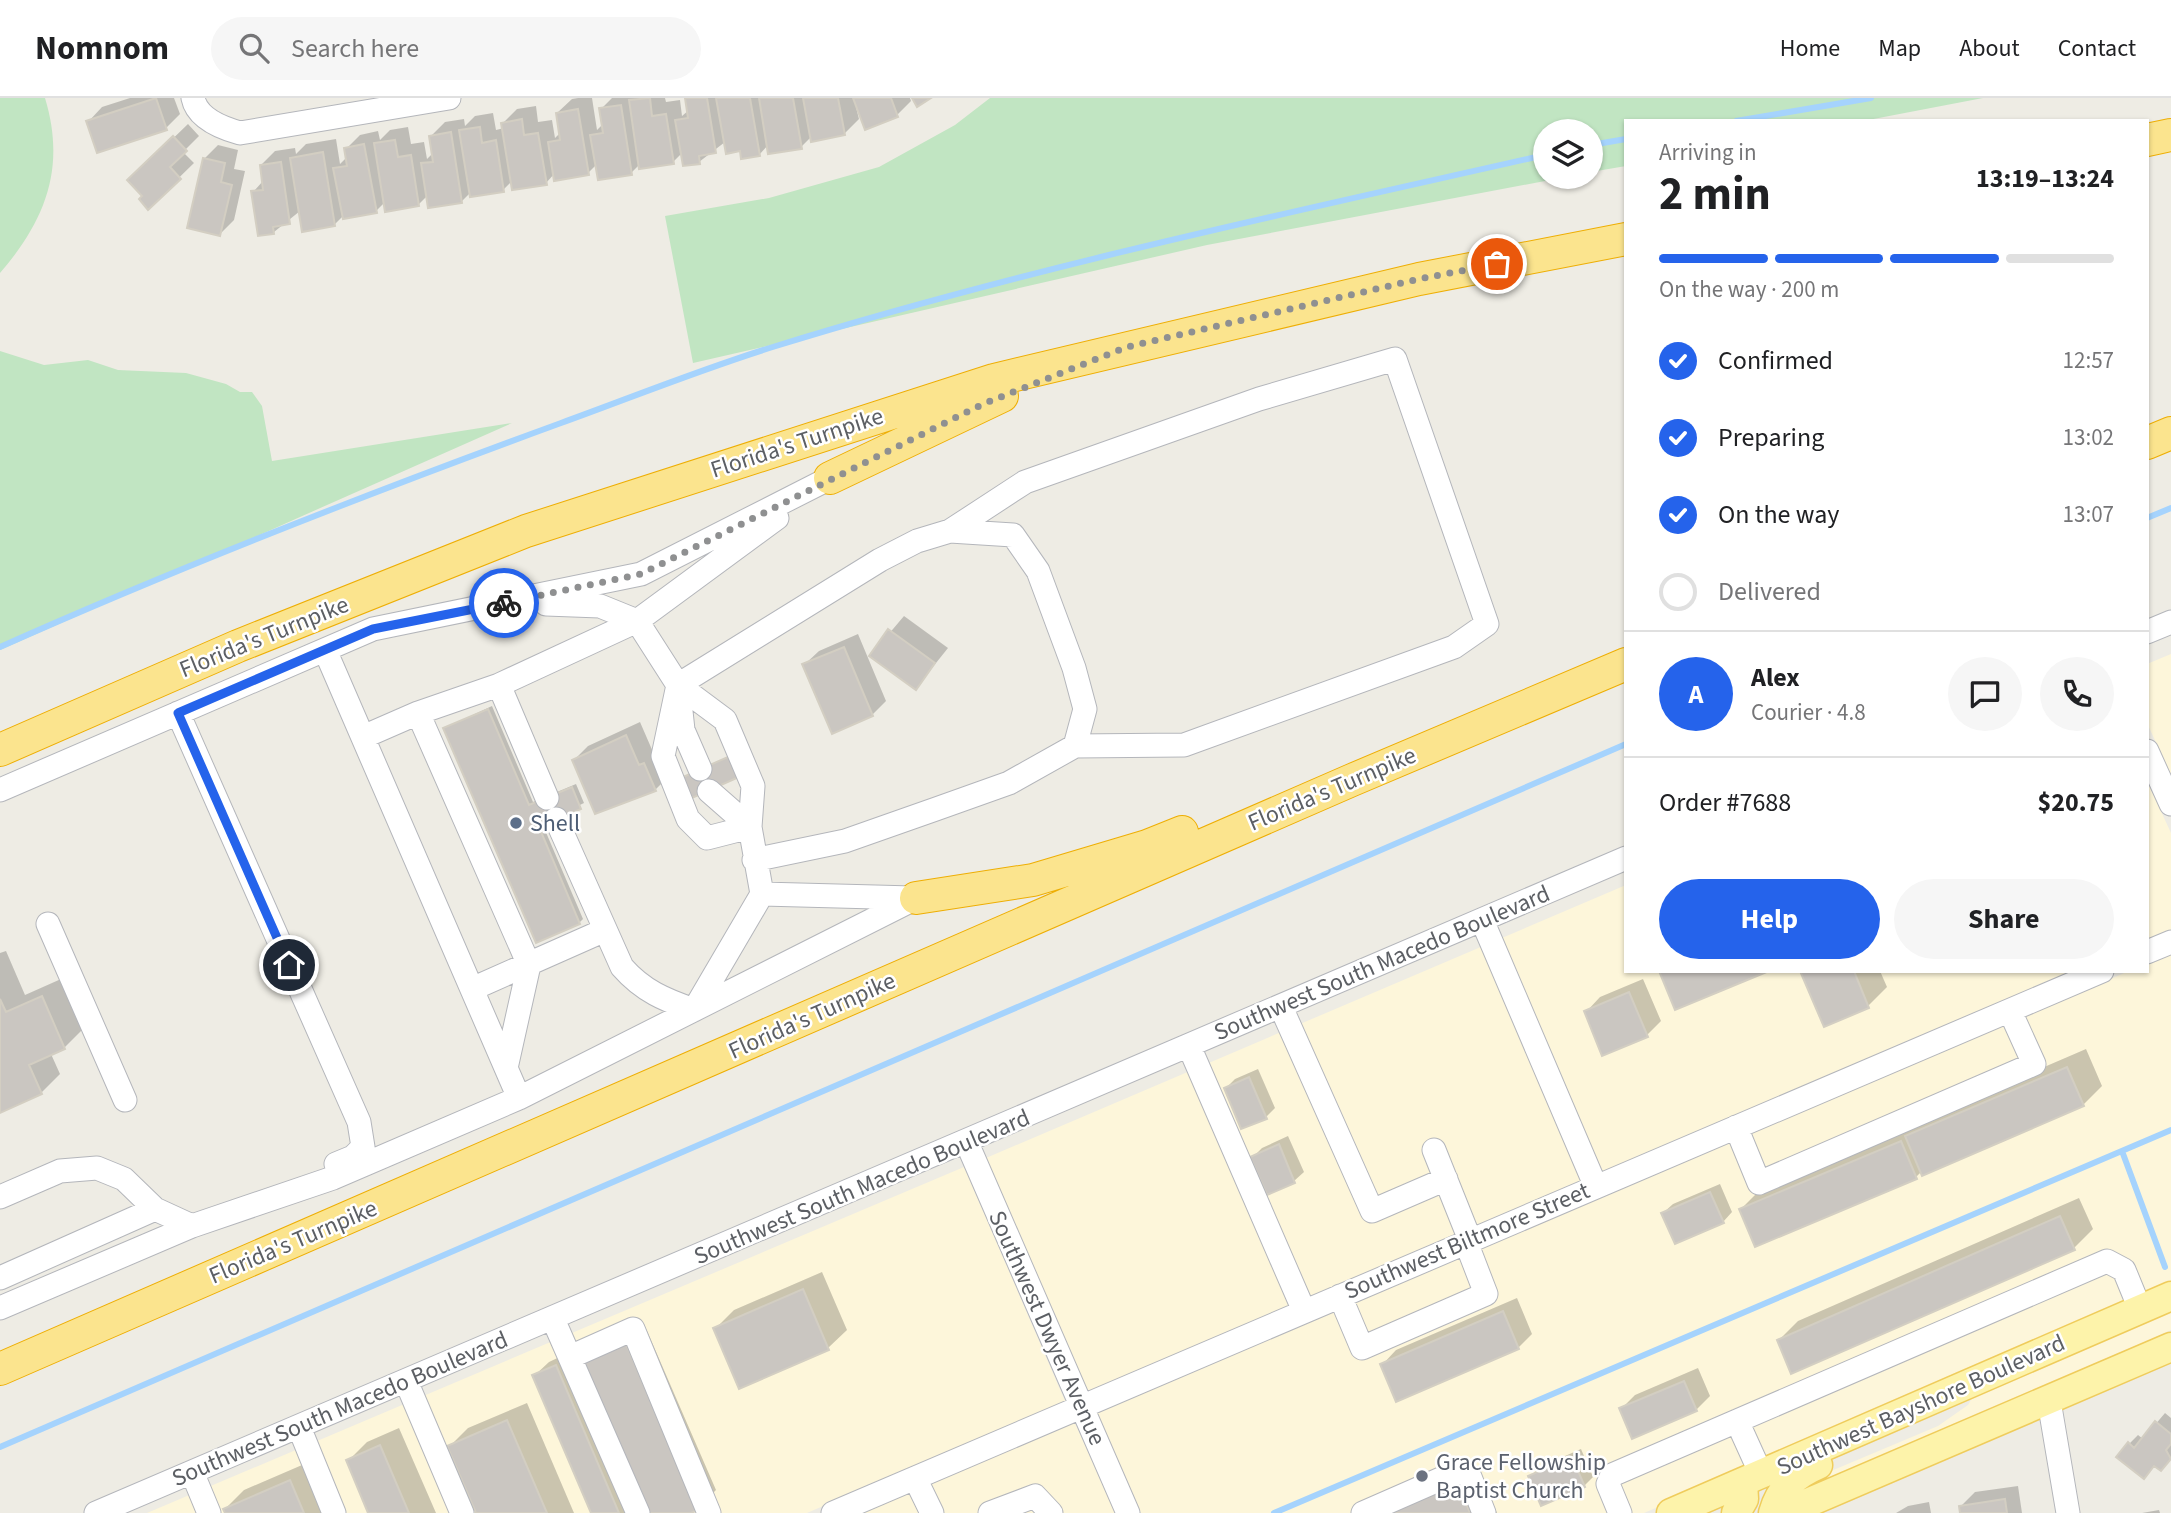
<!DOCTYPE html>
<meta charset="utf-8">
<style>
body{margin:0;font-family:"Source Sans 3",sans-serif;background:#f6f6f6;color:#202124;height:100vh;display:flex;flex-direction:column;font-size:26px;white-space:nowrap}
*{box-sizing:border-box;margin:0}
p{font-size:23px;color:#757577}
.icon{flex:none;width:38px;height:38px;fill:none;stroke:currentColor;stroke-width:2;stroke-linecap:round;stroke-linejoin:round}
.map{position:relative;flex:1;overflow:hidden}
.panel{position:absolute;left:1624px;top:21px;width:525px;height:854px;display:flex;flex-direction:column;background:#fff;border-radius:0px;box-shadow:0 2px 5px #0004}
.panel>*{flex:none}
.controls{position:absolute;left:1533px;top:21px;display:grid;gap:14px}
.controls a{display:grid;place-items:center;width:70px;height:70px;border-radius:50%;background:#fff;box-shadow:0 2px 5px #0004;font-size:35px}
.pin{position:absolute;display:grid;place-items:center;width:60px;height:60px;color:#fff;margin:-30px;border:4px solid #fff;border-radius:50%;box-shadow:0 2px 7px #0007}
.courier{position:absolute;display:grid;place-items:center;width:70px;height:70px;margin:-35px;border:5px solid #2563eb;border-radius:50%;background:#fff;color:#222;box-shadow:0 2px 9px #0007}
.head em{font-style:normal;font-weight:700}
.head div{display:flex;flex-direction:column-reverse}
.head{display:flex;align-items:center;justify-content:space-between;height:119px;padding:0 35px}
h1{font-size:46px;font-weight:700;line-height:52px}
.bar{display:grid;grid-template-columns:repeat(4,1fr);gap:10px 7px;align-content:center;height:84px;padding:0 35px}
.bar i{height:9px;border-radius:5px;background:#e0e0e0}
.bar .selected{background:#2563eb}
.bar p{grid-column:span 4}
.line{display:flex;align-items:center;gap:18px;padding:0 35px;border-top:2px solid #e0e0e0}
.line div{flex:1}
.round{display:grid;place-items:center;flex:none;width:74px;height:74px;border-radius:37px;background:#f6f6f6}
ol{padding:0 35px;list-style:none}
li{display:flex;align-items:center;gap:21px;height:77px}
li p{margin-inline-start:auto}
li .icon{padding:7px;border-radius:50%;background:#2563eb;color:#fff;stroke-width:4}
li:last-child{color:#757577}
li i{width:38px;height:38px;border:4px solid #e0e0e0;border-radius:50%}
.button{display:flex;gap:14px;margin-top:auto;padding:14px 35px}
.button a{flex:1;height:80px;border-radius:42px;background:#2563eb;color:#fff;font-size:28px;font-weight:700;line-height:80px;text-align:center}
.button a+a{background:#f6f6f6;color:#202124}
header{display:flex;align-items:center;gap:42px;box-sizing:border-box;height:98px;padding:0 35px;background:#fff;border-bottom:2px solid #e0e0e0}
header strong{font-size:33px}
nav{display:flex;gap:38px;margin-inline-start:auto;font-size:24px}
.search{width:490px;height:63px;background:#f6f6f6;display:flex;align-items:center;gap:18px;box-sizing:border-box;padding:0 24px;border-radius:38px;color:#757577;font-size:26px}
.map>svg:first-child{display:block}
.commercial{fill:#fdf6da}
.green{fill:#c1e5c2}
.shadow{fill:#0003}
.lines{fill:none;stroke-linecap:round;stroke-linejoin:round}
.stream{stroke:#a5d3fd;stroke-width:6}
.building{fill:#cac6c1;stroke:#d3cec2;stroke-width:2}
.minor-casing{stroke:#b4b6bb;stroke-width:25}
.major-casing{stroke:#efcc5c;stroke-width:31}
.highway-casing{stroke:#eeae04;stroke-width:34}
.minor{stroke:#fff;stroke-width:23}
.major{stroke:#fdf3aa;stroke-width:28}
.highway{stroke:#fbe48e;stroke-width:32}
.done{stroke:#8f9091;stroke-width:7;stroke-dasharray:0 12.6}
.route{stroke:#2563eb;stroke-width:9}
.service-dot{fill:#5c6f8a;stroke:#fff;stroke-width:2.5}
.worship-dot{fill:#6b7280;stroke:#fff;stroke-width:2.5}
.labels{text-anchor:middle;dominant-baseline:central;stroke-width:5;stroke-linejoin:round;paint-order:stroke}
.street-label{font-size:24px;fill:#5c5f64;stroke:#fff}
.service-label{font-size:24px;fill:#4e5e75;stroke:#fff;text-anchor:start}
.worship-label{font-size:24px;fill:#5b616d;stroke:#fff;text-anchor:start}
</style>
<header>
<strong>Nomnom</strong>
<div class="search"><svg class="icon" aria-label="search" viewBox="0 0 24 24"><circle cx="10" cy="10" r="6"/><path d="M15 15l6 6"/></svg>Search here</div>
<nav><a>Home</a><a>Map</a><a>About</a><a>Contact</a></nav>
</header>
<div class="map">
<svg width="2171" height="1415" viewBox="0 0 2171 1415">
<rect width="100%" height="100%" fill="#eeece4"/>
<path class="commercial" d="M 2171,556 L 2171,677 L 2147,625 L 2147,566 Z
M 2147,683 L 2171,735 L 2171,832 L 2147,842 Z
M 1626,787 L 1626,873 L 2075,873 L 1087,1294 L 986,1060 Z
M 2171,855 L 2171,1186 L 1966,1276 L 1960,1274 L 1957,1280 L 1644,1415 L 1141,1415 L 1096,1313 L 2129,873 L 2147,873 L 2147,865 Z
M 964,1069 L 1065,1303 L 807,1415 L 147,1415 Z
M 2171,1210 L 2171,1232 L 2039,1294 L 1790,1400 L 1812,1381 L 1938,1328 L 1968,1307 L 1975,1295 Z
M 1074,1323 L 1115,1415 L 860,1415 Z"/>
<path class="green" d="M 0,0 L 45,0 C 66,69 46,122 0,175 Z
M 990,0 L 1983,0 L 1863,23 L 1626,23 L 1626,68 L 1591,74 L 1591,33 L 1545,33 L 1545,79 L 1566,79 L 1207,147 L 693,265 L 665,118 L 769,100 L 879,69 L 955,27 Z
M 0,253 L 44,267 L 88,262 L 118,272 L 186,275 L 226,286 L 240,294 L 252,294 L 262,308 L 272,363 L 512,325 L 0,552 Z"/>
<path class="shadow" d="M 130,0 L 174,0 L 180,16 L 166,30 L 88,24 L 102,9 Z
M 578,0 L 592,0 L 597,32 L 603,26 L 601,11 L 612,0 L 665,0 L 666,4 L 680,2 L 682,18 L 689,12 L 687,0 L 910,0 L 911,3 L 897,17 L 856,9 L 859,21 L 845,35 L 812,38 L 801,49 L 768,47 L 759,57 L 725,44 L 699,64 L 683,54 L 673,64 L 640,66 L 631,75 L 597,66 L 588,75 L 555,75 L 546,85 L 512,83 L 503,92 L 471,94 L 461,104 L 428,97 L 419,106 L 385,104 L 376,113 L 344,117 L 334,127 L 300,113 L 274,134 L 253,94 L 263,83 L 261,67 L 275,53 L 295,50 L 296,56 L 306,46 L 336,41 L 340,66 L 347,59 L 346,51 L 360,37 L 378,33 L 380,42 L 390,32 L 408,29 L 411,46 L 424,44 L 427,61 L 433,55 L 431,38 L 445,24 L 464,21 L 465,28 L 475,18 L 493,15 L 496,32 L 504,30 L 503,25 L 517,11 L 536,8 L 538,24 L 552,22 L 555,40 L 561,34 L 557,15 L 572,1 Z
M 188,26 L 199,38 L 183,54 L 194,65 L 148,110 L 144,98 L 130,82 Z
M 218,47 L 238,52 L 234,71 L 245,73 L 234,122 L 220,136 L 204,61 Z
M 904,518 L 948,550 L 916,590 L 871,557 Z
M 858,536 L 886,603 L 872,617 L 804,567 L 819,553 Z
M 492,608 L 533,704 L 576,686 L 584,705 L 542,725 L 583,821 L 579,825 L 445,630 Z
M 640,624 L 653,654 L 669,678 L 655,692 L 574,662 L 588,648 Z
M 6,853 L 25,897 L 61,881 L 83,931 L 64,950 L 51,956 L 60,976 L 41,995 L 0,1013 L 0,855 Z
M 1802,873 L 1880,873 L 1887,889 L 1868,908 Z
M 1643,881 L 1661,923 L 1647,937 L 1586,914 L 1600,899 Z
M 2086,951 L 2102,988 L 2083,1007 L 1922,1073 L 1916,1079 L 1741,1111 L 1760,1092 Z
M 1258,971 L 1275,1010 L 1266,1019 L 1226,990 L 1235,981 Z
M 1288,1038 L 1304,1074 L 1294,1083 L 1268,1095 L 1253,1059 L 1262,1050 Z
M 1720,1086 L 1732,1114 L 1723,1124 L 1663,1115 L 1673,1106 Z
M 2079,1100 L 2093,1131 L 2074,1150 L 1779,1242 L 1798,1223 Z
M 822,1174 L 847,1232 L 828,1250 L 715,1231 L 734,1212 Z
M 1517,1200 L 1532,1236 L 1518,1250 L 1382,1267 L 1396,1252 Z
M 644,1226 L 716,1392 L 697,1411 L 687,1415 L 649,1415 L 602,1243 Z
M 570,1254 L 639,1415 L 593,1415 L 534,1278 L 549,1264 Z
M 1698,1270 L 1710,1298 L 1696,1312 L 1621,1311 L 1635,1297 Z
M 527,1305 L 574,1415 L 478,1415 L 449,1349 L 468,1330 Z
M 2165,1315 L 2171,1320 L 2171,1361 L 2161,1371 L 2155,1367 L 2144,1379 L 2129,1346 L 2138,1337 L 2143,1341 Z
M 399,1330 L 436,1415 L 370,1415 L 348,1363 L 367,1344 Z
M 1581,1351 L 1593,1379 L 1584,1388 L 1531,1378 L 1540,1369 Z
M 309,1364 L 330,1415 L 227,1415 L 225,1411 L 244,1392 Z
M 1477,1368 L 1497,1415 L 1375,1415 L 1381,1409 Z
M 2018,1388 L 2022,1415 L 1962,1415 L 1961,1408 L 1975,1394 Z
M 1929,1404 L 1931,1415 L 1896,1415 L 1908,1408 Z
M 2159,1412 L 2160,1415 L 2142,1415 Z"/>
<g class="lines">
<path class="stream" d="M 1736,23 L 1871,0
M 1591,47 L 1626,41
M 2147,420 L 2171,410
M 0,549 C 184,467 372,394 561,325 C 633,299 704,270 776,248 C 1028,170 1288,115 1545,57
M 2122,1053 L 2165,1169
M 0,1349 L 1626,646
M 1274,1415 L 2171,1032"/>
</g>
<path class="building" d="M 156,0 L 167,32 L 97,55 L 86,23 Z
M 650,0 L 652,18 L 666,16 L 674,66 L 639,71 L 629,2 Z
M 685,0 L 707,0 L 716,55 L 699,58 L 700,66 L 683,68 L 675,22 L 688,20 Z
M 716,0 L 750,0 L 760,58 L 741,61 L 740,53 L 726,56 Z
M 759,0 L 793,0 L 802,51 L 768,56 Z
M 803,0 L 838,0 L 845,37 L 811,44 Z
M 853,0 L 891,0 L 898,19 L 865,32 Z
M 912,0 L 931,0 L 917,9 Z
M 621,7 L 632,77 L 598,82 L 590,37 L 603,35 L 599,10 Z
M 578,11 L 589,77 L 554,83 L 548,44 L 560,42 L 556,15 Z
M 522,21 L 524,37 L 538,35 L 547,87 L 512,92 L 501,25 Z
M 480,29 L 482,45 L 496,42 L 504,94 L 470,99 L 459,32 Z
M 451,34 L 462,105 L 428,110 L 421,65 L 433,64 L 429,38 Z
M 173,38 L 187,53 L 170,69 L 181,81 L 148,112 L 139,101 L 142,98 L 127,82 Z
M 395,42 L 398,59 L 411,57 L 419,108 L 385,114 L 374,45 Z
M 364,46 L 377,115 L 343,121 L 333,70 L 347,68 L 344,50 Z
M 323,54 L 335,128 L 302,134 L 290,60 Z
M 203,60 L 225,65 L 221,84 L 232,87 L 220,138 L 187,130 Z
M 281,64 L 290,126 L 273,129 L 274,136 L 258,138 L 251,93 L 263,92 L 260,67 Z
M 888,531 L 935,565 L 916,592 L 869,558 Z
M 844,549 L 873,618 L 832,636 L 802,566 Z
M 488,611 L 529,707 L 572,689 L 581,711 L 539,729 L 580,826 L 536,845 L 443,630 Z
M 626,637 L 639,667 L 644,665 L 656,693 L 595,716 L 572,662 Z
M 730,658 L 739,679 L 692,700 L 683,679 Z
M 1659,873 L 1769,873 L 1675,912 Z
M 1800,873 L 1854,873 L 1869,910 L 1824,929 Z
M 1629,894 L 1648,939 L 1602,958 L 1584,913 Z
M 42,898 L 65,951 L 29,967 L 42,996 L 0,1015 L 0,901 L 6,914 Z
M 2067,969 L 2084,1008 L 1922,1078 L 1905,1038 Z
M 1249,979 L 1267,1021 L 1241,1031 L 1224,990 Z
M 1901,1043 L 1917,1081 L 1755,1149 L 1739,1111 Z
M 1279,1046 L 1295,1085 L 1267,1097 L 1250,1059 Z
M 1710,1094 L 1724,1125 L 1675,1146 L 1661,1115 Z
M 2060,1118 L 2075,1152 L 1791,1276 L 1777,1242 Z
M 803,1191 L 829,1252 L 739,1291 L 713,1230 Z
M 1503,1213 L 1519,1251 L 1396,1304 L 1380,1266 Z
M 625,1243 L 698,1412 L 691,1415 L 648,1415 L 581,1262 Z
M 556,1267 L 619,1415 L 591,1415 L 532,1277 Z
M 1684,1283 L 1697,1313 L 1632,1341 L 1619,1310 Z
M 507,1322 L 547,1415 L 476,1415 L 447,1348 Z
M 2155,1323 L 2171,1336 L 2171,1346 L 2166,1352 L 2171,1361 L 2161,1373 L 2154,1368 L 2144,1381 L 2116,1359 L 2128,1344 L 2134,1350 Z
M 380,1347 L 409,1415 L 368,1415 L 346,1362 Z
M 1572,1359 L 1585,1389 L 1541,1408 L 1528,1378 Z
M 290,1382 L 304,1415 L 225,1415 L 223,1411 Z
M 1458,1386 L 1470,1415 L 1389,1415 Z
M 2005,1401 L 2007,1415 L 1960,1415 L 1959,1408 Z"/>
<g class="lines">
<g class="minor-casing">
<path id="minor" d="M 193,0 C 197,20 222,30 240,35 L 449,0
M 546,506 L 600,508 L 637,523 L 678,587 L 725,622 L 753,688 L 750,729 L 762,796 L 694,912 C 665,902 643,893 622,869 L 556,721
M 2147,534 L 2171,524
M 325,552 L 519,1000
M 499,587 L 547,700
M 680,604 L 683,632 L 700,671
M 178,615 L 359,1024 L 363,1049 L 353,1059 L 336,1066
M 418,615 L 529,867 L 506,970
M 363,639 L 418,615 L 499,587 L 637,523 L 777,420
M 2147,653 L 2171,706
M 0,692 L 373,531 L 641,476 L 830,380
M 709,693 L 750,729
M 750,729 L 707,740 L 688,721 L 663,658 L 678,587 L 880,462 L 917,443 L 950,433 L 1025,384 L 1259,301 L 1395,261 L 1487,526 L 1454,549 L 1184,647 L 1075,648
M 754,762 L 845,743 L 936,711 L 1009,685 L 1075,648 L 1085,611 L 1074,570 L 1038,473 L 1013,437 L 950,433
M 762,796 L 913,800
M 1482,822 L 1596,1089
M 48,826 L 125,1002
M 2147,854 L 2171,844
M 472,891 L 605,832
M 1281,909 L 1372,1113 L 1446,1081
M 1189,948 L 1304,1213
M 1736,1029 L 1759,1085 L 2034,966 L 2010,913
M 967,1045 L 1128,1415
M 1434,1052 L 1470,1142
M 0,1099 L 60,1073 L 97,1070 L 124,1081 L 155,1111 L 192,1128
M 0,1180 L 155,1111
M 1340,1198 L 1362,1250 L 1486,1196 L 1466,1144
M 0,1210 L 192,1128 L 333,1080 L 519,1000 L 916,800
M 553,1221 L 638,1415
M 570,1259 L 633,1231 L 709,1415
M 406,1283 L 462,1415
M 2049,1303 L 2068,1415
M 299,1329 L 334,1415
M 192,1374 L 209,1415
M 1761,1376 L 1737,1323 L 2107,1163 L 2124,1172 L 2140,1211
M 915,1380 L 932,1415
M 96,1415 L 1626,760
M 833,1415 L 2102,873
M 990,1415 L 1035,1398 L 1051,1415
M 1363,1415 L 1459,1373 L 1470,1379 L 1484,1415
M 1620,1415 L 1608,1386 L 1612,1377 L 1737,1323"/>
</g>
<g class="major-casing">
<path id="major" d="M 1671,1415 L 2171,1198
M 1736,1415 L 1744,1401 L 1743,1384
M 1773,1415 C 1780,1390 1795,1377 1818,1367
M 1784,1415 L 2171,1249"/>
</g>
<g class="highway-casing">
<path id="highway" d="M 2147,42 L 2171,37
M 2147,345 L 2171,335
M 830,380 L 1002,298
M 0,652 L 238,548 L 526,433 L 994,282 L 1419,181 L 1626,141
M 916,800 L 1033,782 L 1147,748 L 1182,734
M 0,1271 L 1352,682 L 1626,566"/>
</g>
<use href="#minor" class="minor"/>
<use href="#major" class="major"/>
<use href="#highway" class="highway"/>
</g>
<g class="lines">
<path class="done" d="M 504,505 L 641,476 L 983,306 L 1127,249 L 1419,181 L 1497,166"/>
<path class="route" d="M 289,867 L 178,615 L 373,531 L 504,505"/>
</g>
<circle class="service-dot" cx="516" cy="725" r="7"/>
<circle class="worship-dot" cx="1422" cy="1378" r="7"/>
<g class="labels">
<g class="street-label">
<text transform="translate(797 345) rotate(-18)">Florida's Turnpike</text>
<text transform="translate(264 539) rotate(-22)">Florida's Turnpike</text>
<text transform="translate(1332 691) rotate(-23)">Florida's Turnpike</text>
<text transform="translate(1382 865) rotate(-23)">Southwest South Macedo Boulevard</text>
<text transform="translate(812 918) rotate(-24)">Florida's Turnpike</text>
<text transform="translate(862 1089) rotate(-23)">Southwest South Macedo Boulevard</text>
<text transform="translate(1467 1143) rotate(-23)">Southwest Biltmore Street</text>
<text transform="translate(293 1144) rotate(-23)">Florida's Turnpike</text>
<text transform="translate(1047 1230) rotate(66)">Southwest Dwyer Avenue</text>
<text transform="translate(1921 1307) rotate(-24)">Southwest Bayshore Boulevard</text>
<text transform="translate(340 1311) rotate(-23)">Southwest South Macedo Boulevard</text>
</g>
<g class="service-label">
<text x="530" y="725">Shell</text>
</g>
<g class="worship-label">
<text x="1436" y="1364">Grace Fellowship<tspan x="1436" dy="28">Baptist Church</tspan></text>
</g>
</g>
</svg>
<div class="controls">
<a><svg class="icon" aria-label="layers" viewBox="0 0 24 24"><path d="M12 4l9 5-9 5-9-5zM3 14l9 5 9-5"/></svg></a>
</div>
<div class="pin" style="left:1497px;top:166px;background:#ea580c"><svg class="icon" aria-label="bag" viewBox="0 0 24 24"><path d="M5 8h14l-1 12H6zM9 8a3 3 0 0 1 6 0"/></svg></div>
<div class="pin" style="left:289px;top:867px;background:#1f2937"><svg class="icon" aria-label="home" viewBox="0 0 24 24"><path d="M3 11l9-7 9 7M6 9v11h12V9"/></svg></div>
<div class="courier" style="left:504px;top:505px"><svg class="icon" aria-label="bike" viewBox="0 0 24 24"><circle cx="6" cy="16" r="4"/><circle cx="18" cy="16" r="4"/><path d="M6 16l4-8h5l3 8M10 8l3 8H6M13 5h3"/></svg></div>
<section class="panel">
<div class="head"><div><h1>2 min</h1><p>Arriving in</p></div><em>13:19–13:24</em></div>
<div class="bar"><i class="selected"></i><i class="selected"></i><i class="selected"></i><i></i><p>On the way · 200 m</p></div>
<ol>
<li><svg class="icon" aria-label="check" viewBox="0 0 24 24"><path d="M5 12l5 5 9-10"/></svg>Confirmed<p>12:57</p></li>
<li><svg class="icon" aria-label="check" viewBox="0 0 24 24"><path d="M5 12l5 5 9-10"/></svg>Preparing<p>13:02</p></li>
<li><svg class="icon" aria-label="check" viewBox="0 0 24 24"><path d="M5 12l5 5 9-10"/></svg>On the way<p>13:07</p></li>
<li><i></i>Delivered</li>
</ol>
<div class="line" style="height:126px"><b class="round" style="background:#2563eb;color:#fff">A</b><div><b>Alex</b><p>Courier · 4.8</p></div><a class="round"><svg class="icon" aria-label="chat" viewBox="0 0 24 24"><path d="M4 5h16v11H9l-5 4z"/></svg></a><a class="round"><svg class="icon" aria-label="phone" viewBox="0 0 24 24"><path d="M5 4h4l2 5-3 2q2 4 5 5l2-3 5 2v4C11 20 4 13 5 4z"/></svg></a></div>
<div class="line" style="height:91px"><div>Order #7688</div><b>$20.75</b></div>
<div class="button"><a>Help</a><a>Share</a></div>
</section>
</div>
